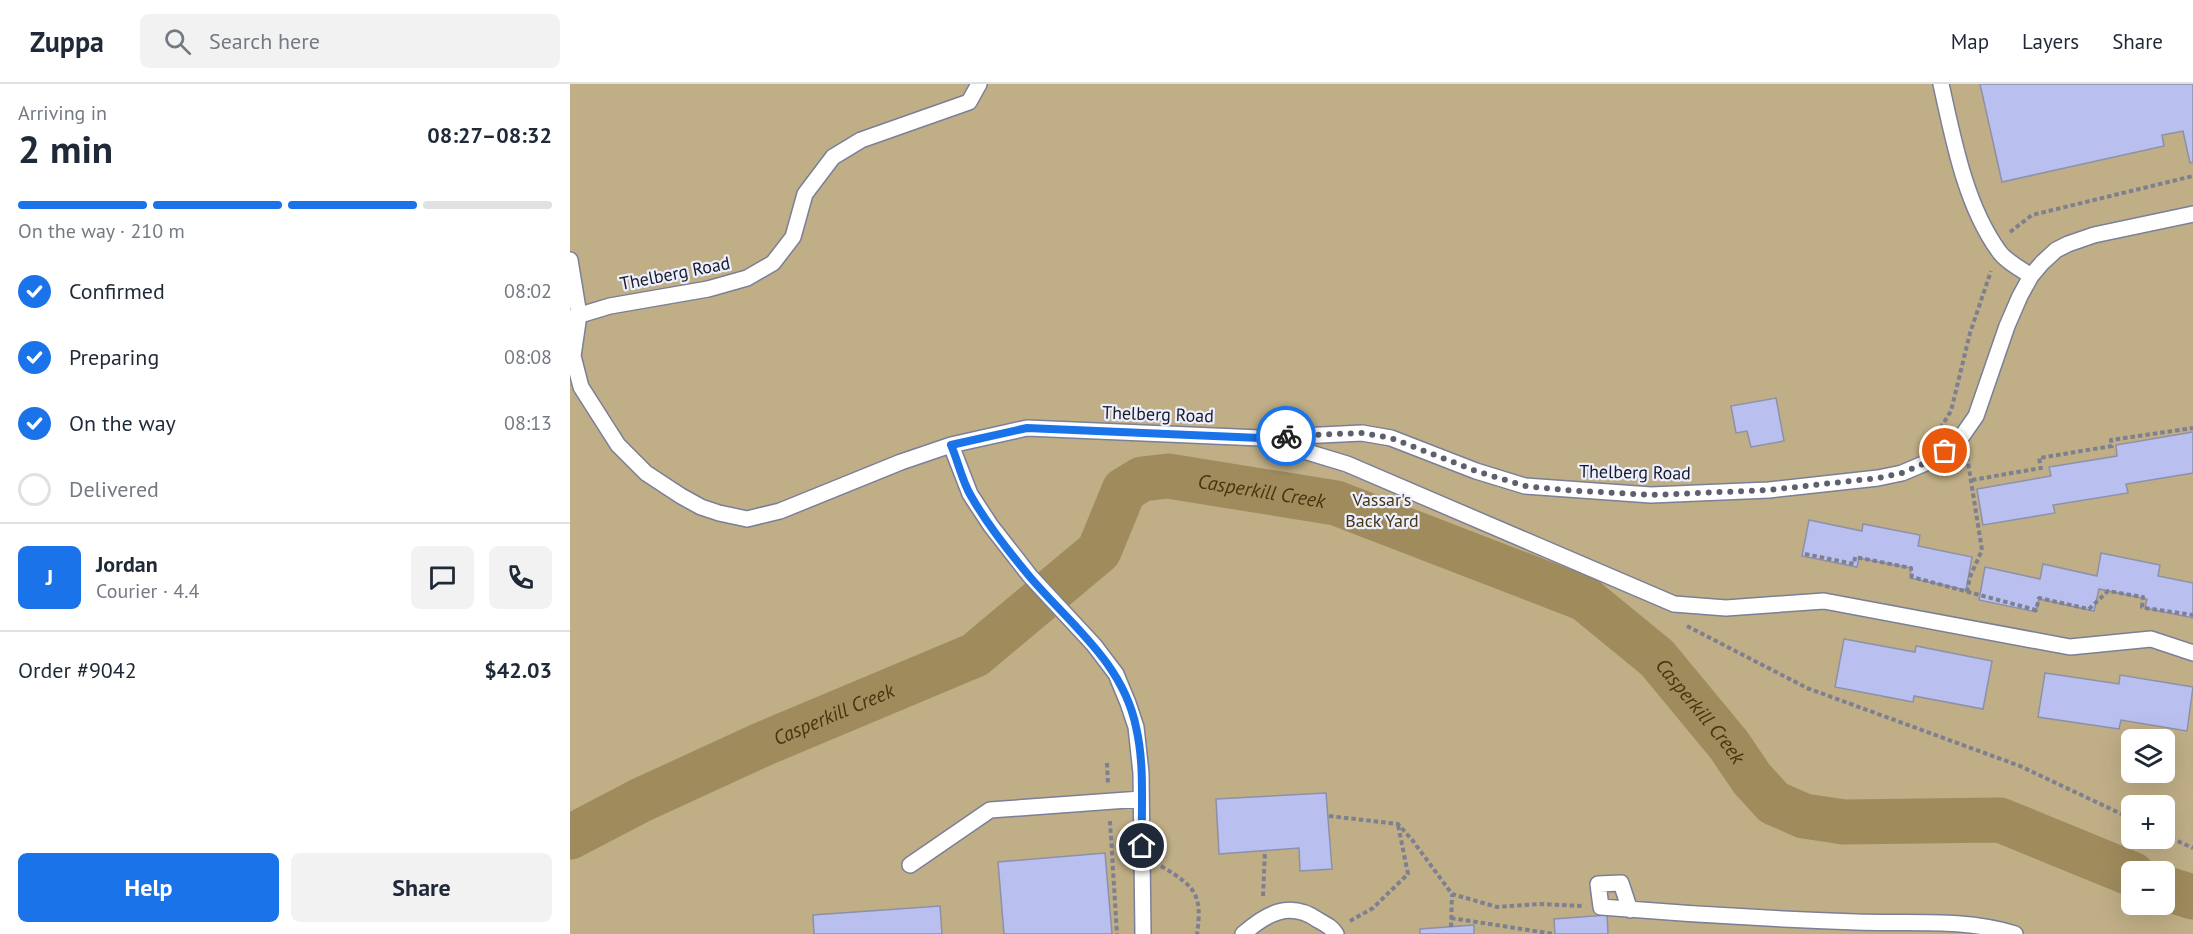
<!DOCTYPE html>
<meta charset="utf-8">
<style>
body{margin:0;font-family:"PT Sans",sans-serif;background:#f2f2f3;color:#1f2937;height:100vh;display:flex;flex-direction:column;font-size:22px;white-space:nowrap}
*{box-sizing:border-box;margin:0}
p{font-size:20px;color:#747a83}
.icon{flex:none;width:33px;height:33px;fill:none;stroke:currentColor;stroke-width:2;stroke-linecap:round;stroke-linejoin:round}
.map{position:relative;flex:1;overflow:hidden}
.side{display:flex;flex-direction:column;background:#fff;width:570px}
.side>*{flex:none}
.controls{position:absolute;left:1551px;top:645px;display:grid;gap:12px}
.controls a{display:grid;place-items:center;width:54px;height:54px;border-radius:9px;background:#fff;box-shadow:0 6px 24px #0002;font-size:30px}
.pin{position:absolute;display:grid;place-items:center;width:51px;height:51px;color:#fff;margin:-26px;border:3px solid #fff;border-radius:50%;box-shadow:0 2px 6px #0007}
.courier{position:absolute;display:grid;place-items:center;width:60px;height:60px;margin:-30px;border:4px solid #1a73e8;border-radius:50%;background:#fff;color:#222;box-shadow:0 2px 8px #0007}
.headline em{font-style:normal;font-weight:700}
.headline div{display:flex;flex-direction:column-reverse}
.headline{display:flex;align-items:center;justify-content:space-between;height:102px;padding:0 18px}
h1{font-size:39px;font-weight:700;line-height:45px}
.bar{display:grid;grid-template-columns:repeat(4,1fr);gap:9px 6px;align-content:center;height:72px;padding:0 18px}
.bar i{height:8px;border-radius:4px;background:#e0e1e3}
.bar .current{background:#1a73e8}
.bar p{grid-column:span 4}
.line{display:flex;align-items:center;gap:15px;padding:0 18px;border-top:2px solid #e0e1e3}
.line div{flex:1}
.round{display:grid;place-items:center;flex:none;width:63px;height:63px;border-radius:9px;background:#f2f2f3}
ol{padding:0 18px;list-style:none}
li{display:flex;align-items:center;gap:18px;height:66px}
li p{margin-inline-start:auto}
li .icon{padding:6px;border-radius:50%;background:#1a73e8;color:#fff;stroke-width:4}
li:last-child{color:#747a83}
li i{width:33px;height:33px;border:3px solid #e0e1e3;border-radius:50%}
.action{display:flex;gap:12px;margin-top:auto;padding:12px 18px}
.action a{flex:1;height:69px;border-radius:9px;background:#1a73e8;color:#fff;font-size:24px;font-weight:700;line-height:69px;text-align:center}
.action a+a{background:#f2f2f3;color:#1f2937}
header{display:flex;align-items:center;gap:36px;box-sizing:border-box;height:84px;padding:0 30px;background:#fff;border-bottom:2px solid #e0e1e3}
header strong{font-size:28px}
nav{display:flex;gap:33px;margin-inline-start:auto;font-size:21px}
.search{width:420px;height:54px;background:#f2f2f3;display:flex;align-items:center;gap:15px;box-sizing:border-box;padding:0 21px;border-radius:9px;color:#747a83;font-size:22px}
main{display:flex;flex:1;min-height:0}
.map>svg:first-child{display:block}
.green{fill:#bfae86;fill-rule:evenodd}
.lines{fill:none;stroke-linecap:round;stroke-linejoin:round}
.river{stroke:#9f8b5c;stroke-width:45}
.building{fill:#b9c0f0;stroke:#8d90a8;stroke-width:1.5}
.lane-casing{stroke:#7b7f97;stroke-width:18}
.path{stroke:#7e8092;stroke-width:4;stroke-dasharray:4.5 3;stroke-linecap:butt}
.lane{stroke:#fff;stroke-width:15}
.done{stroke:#5e6070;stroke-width:6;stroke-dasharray:0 10.8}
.route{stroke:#1a73e8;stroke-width:8}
.labels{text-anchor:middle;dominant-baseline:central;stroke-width:4.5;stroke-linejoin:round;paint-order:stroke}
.street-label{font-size:18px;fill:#1a1b25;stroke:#ecefff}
.park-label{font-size:18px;fill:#46360e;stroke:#ecefff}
.water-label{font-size:20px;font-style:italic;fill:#46360f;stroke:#ecefff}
</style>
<header>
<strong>Zuppa</strong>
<div class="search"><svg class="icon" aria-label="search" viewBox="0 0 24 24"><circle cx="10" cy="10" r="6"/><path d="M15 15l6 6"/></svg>Search here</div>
<nav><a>Map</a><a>Layers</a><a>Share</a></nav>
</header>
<main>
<section class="side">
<div class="headline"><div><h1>2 min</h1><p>Arriving in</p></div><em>08:27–08:32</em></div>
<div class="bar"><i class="current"></i><i class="current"></i><i class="current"></i><i></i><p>On the way · 210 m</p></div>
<ol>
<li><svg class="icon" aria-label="check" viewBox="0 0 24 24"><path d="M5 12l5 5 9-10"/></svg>Confirmed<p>08:02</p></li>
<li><svg class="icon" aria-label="check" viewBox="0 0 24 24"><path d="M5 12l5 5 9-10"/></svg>Preparing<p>08:08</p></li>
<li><svg class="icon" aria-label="check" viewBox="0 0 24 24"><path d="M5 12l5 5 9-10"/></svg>On the way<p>08:13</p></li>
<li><i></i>Delivered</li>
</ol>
<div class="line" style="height:108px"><b class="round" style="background:#1a73e8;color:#fff">J</b><div><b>Jordan</b><p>Courier · 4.4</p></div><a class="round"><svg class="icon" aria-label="chat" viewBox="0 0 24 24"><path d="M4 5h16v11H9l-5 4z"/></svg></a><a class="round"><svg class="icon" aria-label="phone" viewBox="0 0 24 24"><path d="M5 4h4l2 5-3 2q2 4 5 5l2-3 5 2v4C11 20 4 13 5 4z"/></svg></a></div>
<div class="line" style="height:78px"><div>Order #9042</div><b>$42.03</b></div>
<div class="action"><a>Help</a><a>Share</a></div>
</section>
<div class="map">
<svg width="1623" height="850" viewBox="0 0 1623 850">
<rect width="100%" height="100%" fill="#dde1fb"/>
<path class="green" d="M 0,0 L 1623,0 L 1623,850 L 0,850 ZM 1562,656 L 1594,656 L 1594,688 L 1562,688 ZM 1562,722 L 1594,722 L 1594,754 L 1562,754 ZM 1562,788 L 1594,788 L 1594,820 L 1562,820 Z"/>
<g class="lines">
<g class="river">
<path id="s1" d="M 0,753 L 71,716 L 193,660 L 405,571 L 529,467 L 554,406 L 572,395 L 598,392 L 766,419 L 1015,515 L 1087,574 L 1159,661 L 1182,695 L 1204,719 L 1234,732 L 1274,738 L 1430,736 L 1562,790"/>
<path d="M 1594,804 L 1623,813"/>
</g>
</g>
<path class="building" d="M 1410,0 L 1623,0 L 1623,78 L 1620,79 L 1613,47 L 1592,51 L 1594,62 L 1432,98 Z
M 1206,314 L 1214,357 L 1181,363 L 1177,347 L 1166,349 L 1161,322 Z
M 1623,348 L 1623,389 L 1556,400 L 1558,409 L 1483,421 L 1485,429 L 1413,441 L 1407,405 L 1481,392 L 1479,383 L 1547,372 L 1546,361 Z
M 1239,436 L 1292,447 L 1293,440 L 1350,451 L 1348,462 L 1402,473 L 1396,506 L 1340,494 L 1341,484 L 1289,474 L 1287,483 L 1232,472 Z
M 1531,469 L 1590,481 L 1588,492 L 1623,499 L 1623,534 L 1575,524 L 1577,515 L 1529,505 L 1524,527 L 1469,515 L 1466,528 L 1409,516 L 1415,483 L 1470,495 L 1473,480 L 1527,492 Z
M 1274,555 L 1345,568 L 1346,562 L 1422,577 L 1413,625 L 1344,612 L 1343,618 L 1265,603 Z
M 1475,589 L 1549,600 L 1550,591 L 1623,603 L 1617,647 L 1551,636 L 1549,645 L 1468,633 Z
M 756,709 L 762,785 L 730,787 L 729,764 L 649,770 L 646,715 Z
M 535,769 L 542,850 L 434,850 L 428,778 Z
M 370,822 L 372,850 L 244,850 L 243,831 Z
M 1037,831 L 1038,850 L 985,850 L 984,835 Z
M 904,841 L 904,850 L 850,850 L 850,845 Z"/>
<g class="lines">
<g class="lane-casing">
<path id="lane" d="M 1371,0 C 1383,54 1395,120 1428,166 C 1435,177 1451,185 1461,192
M 0,176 L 9,231 L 3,272 L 11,303 L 48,361 L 76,389 L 111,412 L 131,423 L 149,429 L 177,435 L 210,427 L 331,378 L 381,361 L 457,344 L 690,354 L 792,349 L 821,354 L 906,387 L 955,402 L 1081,411 L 1199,406 L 1308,394 L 1332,389 L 1365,375 L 1390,355 L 1406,332 L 1437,242 L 1450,212 L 1461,192 L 1472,179 L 1486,166 L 1498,160 L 1524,151 L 1623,130
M 0,234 L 40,222 L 138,205 L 177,194 L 203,179 L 223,153 L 235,110 L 263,73 L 291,56 L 399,18 L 409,0
M 701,357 L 777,380 L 1104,520 L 1156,524 L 1254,517 L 1500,563 L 1581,555 L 1623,569
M 381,361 L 400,410 L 421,442 L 460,492 L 524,561 L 546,590 L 558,619 L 566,643 L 571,689 L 573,850
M 340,781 L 420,726 L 571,715
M 1060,826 L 1051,799 L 1028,800 L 1031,823 C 1116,830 1201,835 1286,838 C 1339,840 1394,834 1445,850
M 673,850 C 696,830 719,816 748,836 C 755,840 762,843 766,850"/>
</g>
<path class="path" d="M 1440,148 L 1462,131 L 1623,92
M 1372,344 L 1371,343 L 1381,327 L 1400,249 L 1421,187
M 1402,396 L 1471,384 L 1469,374 L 1542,362 L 1541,356 L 1623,344
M 1235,470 L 1284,480 L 1285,473 L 1341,484 L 1342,493 L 1466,526 L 1469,514 L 1519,525 L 1538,507 L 1573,513 L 1572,523 L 1575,524 L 1623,531
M 1397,508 L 1400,493 L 1412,466 L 1397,372
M 1117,542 L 1237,604 L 1450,682 L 1562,735
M 537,679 L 538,700
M 759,732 L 828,740 L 843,757 L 882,810 L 927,823 L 969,820 L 1013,822
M 540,737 L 547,850
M 1594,751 L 1623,764
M 591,782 C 624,802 633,809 627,850
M 693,812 L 695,767
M 881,834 L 984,850
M 780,837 L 803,824 L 838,790 L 828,741
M 881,843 L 882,810"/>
<use href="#lane" class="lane"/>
</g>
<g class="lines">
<path class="done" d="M 716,352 L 792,349 L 821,354 L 906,387 L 955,402 L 994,406 L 1081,411 L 1199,406 L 1308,394 L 1332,389 L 1365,375 L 1375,367"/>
<path class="route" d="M 572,762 C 571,723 575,681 566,643 C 553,579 500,540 460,493 C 439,468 417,440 401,412 C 392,397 388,377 381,361 L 457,344 L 690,354 L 716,352"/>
</g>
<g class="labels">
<g class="street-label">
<text transform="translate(105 189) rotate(-11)">Thelberg Road</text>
<text transform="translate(588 330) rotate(2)">Thelberg Road</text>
<text transform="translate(1065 388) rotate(1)">Thelberg Road</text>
</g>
<g class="park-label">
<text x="812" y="415">Vassar's<tspan x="812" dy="21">Back Yard</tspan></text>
</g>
<g class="water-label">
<text stroke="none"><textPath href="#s1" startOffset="814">Casperkill Creek</textPath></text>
<text stroke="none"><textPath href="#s1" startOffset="1318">Casperkill Creek</textPath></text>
<text stroke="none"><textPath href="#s1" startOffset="291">Casperkill Creek</textPath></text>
</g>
</g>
</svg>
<div class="controls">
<a><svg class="icon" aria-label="layers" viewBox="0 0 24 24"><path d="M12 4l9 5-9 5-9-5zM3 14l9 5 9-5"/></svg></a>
<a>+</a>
<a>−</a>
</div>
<div class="pin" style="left:1375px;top:367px;background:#ea580c"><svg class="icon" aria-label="bag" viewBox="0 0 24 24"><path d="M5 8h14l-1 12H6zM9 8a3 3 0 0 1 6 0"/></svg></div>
<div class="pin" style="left:572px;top:762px;background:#1f2937"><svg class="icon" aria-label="home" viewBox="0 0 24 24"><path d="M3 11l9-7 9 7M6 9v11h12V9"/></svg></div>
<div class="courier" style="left:716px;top:352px"><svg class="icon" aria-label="bike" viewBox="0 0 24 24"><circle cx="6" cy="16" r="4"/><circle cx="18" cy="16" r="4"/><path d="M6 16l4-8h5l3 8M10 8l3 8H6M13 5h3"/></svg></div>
</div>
</main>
